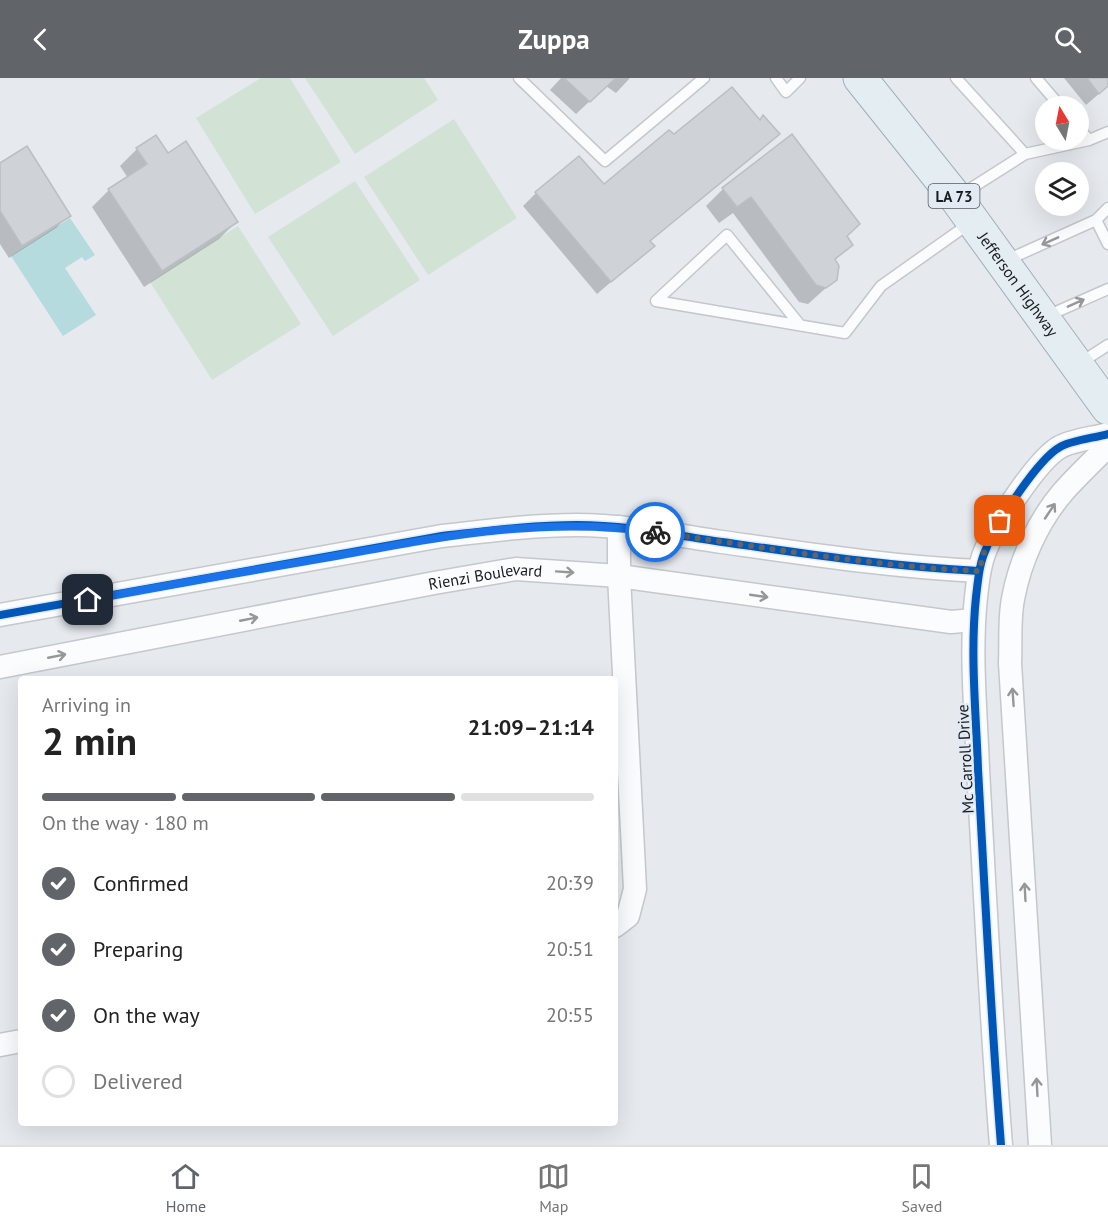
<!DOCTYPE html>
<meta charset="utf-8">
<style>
body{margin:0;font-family:"PT Sans",sans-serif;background:#f2f2f2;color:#222;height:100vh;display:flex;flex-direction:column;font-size:22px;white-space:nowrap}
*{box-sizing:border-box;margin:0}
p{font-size:20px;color:#767676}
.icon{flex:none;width:33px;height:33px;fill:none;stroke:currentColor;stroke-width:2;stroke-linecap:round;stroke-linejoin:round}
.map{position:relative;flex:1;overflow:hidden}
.panel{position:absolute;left:18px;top:598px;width:600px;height:450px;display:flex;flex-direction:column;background:#fff;border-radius:6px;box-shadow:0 6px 24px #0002}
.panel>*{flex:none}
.needle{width:39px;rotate:350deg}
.controls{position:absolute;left:1035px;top:18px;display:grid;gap:12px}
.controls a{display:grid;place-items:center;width:54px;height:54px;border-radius:50%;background:#fff;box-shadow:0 6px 24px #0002;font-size:30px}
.pin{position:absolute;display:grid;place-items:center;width:51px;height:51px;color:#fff;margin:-26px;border-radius:12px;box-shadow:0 3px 9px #0006}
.courier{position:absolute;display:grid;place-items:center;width:60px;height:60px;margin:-30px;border:4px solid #1a73e8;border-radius:50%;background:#fff;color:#222;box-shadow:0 2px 8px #0007}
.summary em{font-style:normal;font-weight:700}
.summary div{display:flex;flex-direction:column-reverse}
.summary{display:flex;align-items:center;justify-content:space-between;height:102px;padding:0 24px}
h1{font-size:39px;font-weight:700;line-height:45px}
.bar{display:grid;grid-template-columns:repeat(4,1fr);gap:9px 6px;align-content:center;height:72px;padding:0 24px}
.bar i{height:8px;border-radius:4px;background:#e0e0e0}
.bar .selected{background:#616468}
.bar p{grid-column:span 4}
ol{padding:0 24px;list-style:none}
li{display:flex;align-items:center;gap:18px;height:66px}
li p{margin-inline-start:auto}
li .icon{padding:6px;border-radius:50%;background:#616468;color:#fff;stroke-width:4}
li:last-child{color:#767676}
li i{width:33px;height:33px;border:3px solid #e0e0e0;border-radius:50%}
header{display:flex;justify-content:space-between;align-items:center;height:78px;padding:0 24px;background:#616468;color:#fff;font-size:27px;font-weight:700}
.dock{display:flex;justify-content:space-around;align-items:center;height:84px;border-top:2px solid #e0e0e0;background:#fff;font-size:16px;color:#767676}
.dock a{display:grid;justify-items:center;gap:3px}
.dock .selected{color:#616468}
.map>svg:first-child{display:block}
.green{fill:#d2e2d5}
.water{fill:#b5dbde}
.shadow{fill:#0003}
.building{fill:#cfd2d6;stroke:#bbbec2;stroke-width:1.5}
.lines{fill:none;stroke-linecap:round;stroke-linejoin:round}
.service-casing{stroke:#c4c7cb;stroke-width:13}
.minor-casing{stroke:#c4c7cb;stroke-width:25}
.primary-casing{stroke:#a0afb7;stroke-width:35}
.service{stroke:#fbfcfd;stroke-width:10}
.minor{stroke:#fbfcfd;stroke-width:22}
.primary{stroke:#e4edf1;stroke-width:33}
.cycleway-casing{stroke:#e2eaf3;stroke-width:11}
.cycleway{stroke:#0057b8;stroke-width:8}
.oneway{stroke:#959799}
.done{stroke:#616468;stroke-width:6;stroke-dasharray:0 10.8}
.route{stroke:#1a73e8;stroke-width:8}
.labels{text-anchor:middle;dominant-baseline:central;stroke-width:4.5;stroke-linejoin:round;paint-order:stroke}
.shield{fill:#e2eaf3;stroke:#555a5f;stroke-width:1.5}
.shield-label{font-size:15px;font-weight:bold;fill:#191c1f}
.street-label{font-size:16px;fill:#191c1f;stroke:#e2eaf3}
</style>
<header><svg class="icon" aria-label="back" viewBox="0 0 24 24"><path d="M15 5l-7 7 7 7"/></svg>Zuppa<svg class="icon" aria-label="search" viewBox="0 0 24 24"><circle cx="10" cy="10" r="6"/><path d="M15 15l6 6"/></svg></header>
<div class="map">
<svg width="1108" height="1067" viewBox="0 0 1108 1067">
<rect width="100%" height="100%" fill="#e6eaef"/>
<path class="green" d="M 261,0 L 290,0 L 341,84 L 255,136 L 196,40 Z
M 305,0 L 424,0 L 438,22 L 355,76 Z
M 454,41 L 517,140 L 428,197 L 364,99 Z
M 355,103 L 420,202 L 333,258 L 268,159 Z
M 238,148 L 301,246 L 212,302 L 150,204 Z"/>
<path class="water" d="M 70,140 L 95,177 L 85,183 L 82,179 L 65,190 L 96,237 L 63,258 L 11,178 Z"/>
<path class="shadow" d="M 561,0 L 630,0 L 616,15 L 606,8 L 576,36 L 550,12 Z
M 1064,0 L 1108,0 L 1108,8 L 1086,27 Z
M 674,58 L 649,164 L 653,168 L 597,216 L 523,128 L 536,115 L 604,108 Z
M 791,58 L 851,167 L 834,183 L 836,201 L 808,226 L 799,224 L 733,135 L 719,145 L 706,128 L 723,111 Z
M 137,71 L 167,77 L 236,144 L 219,161 L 144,209 L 92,129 L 109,112 L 128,100 L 120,88 Z
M 0,87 L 69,137 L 56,150 L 9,180 L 0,166 Z"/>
<path class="building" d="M 564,0 L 616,0 L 590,24 Z
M 1087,0 L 1108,0 L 1108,8 L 1099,16 Z
M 732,9 L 760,42 L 763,37 L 780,56 L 650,163 L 655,168 L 611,204 L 535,114 L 579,78 L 604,106 L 669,52 L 674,56 Z
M 792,56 L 860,146 L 847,158 L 853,167 L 835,181 L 839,188 L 837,202 L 826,210 L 816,207 L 751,119 L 737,129 L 722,110 Z
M 156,57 L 168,75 L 186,63 L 238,144 L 162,193 L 108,111 L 147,86 L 136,70 Z
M 27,68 L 71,138 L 22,168 L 0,133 L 0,85 Z"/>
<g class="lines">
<g class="service-casing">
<path id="service" d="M 519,0 L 605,83 L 704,0
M 776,0 L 786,14 L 800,0
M 956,0 L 1025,76 L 959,118
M 1036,0 L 1060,28
M 1078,50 L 1089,62 L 1108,54
M 1025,76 L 1089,62
M 1096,142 L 1108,166
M 1007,182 L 1096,142 L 1108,130
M 1047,238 L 1108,211
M 800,247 L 727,157 L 656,223 L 845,255 L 881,208 L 970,145
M 1080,285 L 1108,267"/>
</g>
<g class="minor-casing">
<g id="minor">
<path d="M 0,537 L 442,458 C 487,453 532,447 577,447 C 626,447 674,457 722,464 C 807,476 893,489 979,493"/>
<path id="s1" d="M 0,589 L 434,505 L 516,491 L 619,498 L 951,544 L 974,542"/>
<path d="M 615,848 L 628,838 L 635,811 L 619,498 L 619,449"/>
<path d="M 0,967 L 21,963"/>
<path d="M 1001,1067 C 991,942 985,817 978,691 C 976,634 970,576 976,519 C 978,503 979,486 986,471 C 995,447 1038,381 1060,369 C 1072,362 1094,360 1108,356"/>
<path d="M 1040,1067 L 1010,585 C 1011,564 1009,541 1013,521 C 1020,483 1038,443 1063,414 C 1077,398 1093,383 1108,368"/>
</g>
</g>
<g class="primary-casing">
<g id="primary">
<path id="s2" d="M 860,0 L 956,120 L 1108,330"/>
</g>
</g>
<use href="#service" class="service"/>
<use href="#minor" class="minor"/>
<use href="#primary" class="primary"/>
<g class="cycleway-casing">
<path id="cycleway" d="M 0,537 L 442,458 C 487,453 532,447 577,447 C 626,447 674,457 722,464 C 807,476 893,489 979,493
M 1001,1067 C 991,942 985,817 978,691 C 976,634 970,576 976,519 C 978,503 979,486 986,471 C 995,447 1038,381 1060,369 C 1072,362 1094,360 1108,356"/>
</g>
<use href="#cycleway" class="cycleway"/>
</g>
<defs><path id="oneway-shaft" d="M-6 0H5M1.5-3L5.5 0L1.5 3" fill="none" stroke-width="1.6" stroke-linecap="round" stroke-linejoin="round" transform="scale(1.5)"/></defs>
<g class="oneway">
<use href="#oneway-shaft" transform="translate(1050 163) rotate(156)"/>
<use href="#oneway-shaft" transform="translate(1076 225) rotate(-24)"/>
<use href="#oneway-shaft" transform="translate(1050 433) rotate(-56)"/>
<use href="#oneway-shaft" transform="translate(565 494) rotate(4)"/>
<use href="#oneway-shaft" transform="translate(759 518) rotate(8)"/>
<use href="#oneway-shaft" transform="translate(249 541) rotate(-11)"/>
<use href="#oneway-shaft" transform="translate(57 578) rotate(-11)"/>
<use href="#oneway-shaft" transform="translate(1013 619) rotate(-94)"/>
<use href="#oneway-shaft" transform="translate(1025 814) rotate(-93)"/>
<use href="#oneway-shaft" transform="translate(1037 1009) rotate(-93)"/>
</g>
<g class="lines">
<path class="done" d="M 655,454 C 762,469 870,488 979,493 L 985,471 L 1000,443"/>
<path class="route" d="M 88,522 C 169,507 249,493 330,479 C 441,459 541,438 655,454"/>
</g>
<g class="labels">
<rect class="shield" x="928.5" y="106" width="51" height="24" rx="4.5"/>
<g class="shield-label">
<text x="954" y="118">LA 73</text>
</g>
<g class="street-label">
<text stroke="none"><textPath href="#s2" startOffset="260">Jefferson Highway</textPath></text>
<text stroke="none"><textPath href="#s1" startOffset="494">Rienzi Boulevard</textPath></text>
<text transform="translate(965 681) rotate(-93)">Mc Carroll Drive</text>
</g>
</g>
</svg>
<div class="controls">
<a><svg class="needle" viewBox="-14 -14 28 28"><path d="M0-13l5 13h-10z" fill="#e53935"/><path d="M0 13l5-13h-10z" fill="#767676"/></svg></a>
<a><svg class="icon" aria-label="layers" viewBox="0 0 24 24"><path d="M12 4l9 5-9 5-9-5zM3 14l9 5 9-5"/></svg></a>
</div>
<div class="pin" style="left:1000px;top:443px;background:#ea580c"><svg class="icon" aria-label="bag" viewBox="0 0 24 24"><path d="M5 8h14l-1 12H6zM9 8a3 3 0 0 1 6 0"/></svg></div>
<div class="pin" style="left:88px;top:522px;background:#1f2937"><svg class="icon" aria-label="home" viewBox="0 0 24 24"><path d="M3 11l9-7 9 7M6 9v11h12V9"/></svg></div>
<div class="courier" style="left:655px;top:454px"><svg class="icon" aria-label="bike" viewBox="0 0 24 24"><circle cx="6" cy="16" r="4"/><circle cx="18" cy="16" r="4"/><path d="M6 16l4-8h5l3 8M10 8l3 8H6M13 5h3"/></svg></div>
<section class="panel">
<div class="summary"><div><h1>2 min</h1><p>Arriving in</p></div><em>21:09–21:14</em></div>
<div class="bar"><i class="selected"></i><i class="selected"></i><i class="selected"></i><i></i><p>On the way · 180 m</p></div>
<ol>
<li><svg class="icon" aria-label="check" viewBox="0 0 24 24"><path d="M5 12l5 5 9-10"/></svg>Confirmed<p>20:39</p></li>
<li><svg class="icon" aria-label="check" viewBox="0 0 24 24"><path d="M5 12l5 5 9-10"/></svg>Preparing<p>20:51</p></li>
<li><svg class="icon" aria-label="check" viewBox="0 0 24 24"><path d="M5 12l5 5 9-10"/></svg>On the way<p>20:55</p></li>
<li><i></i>Delivered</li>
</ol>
</section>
</div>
<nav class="dock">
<a class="selected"><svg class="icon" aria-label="home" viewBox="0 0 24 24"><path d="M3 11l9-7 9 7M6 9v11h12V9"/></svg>Home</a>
<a><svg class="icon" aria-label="map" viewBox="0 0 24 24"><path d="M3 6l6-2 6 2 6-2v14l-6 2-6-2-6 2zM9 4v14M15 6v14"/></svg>Map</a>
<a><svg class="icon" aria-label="saved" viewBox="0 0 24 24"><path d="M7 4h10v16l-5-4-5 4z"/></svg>Saved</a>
</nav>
